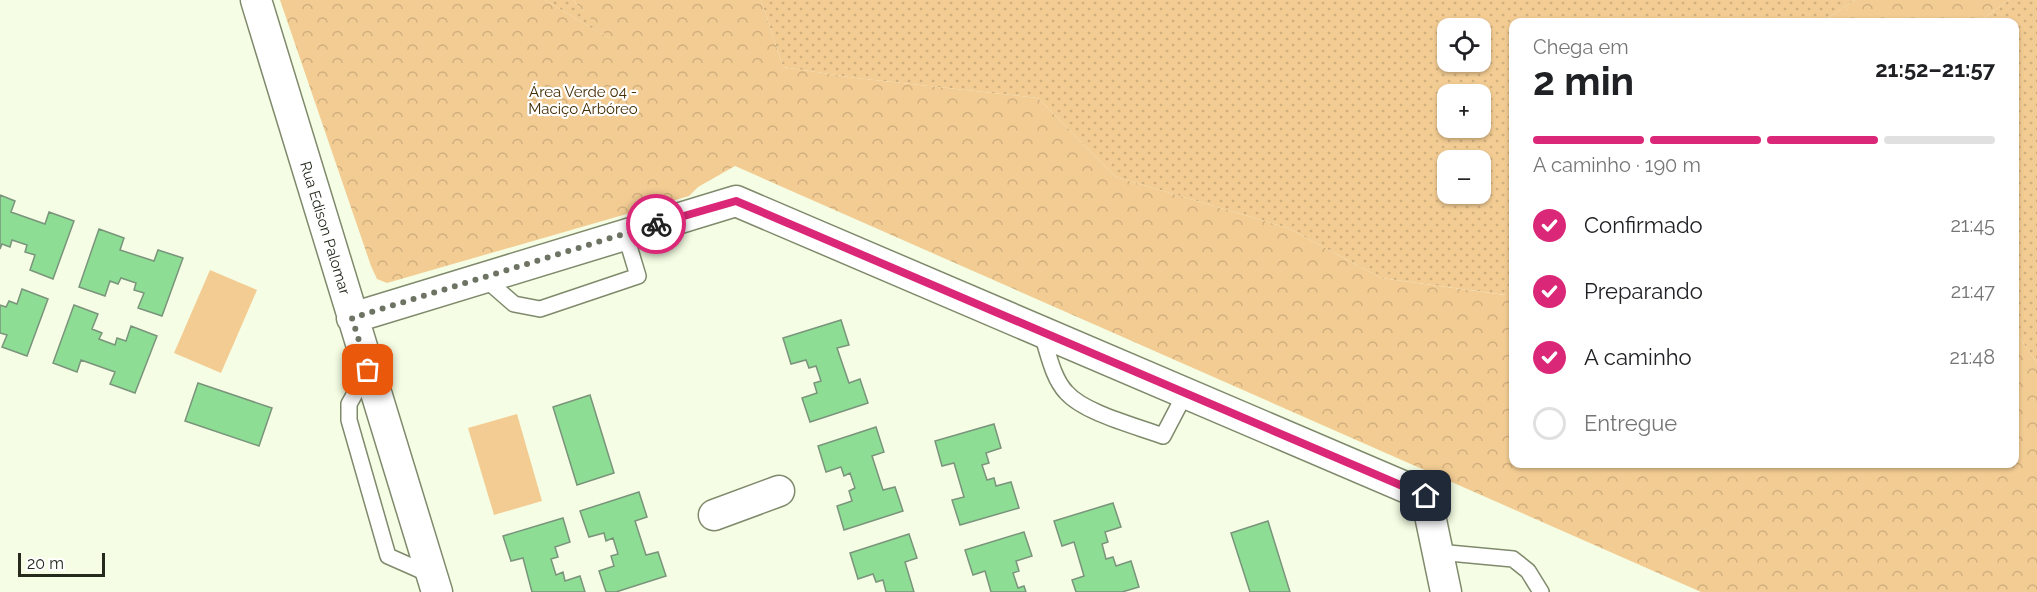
<!DOCTYPE html>
<html lang="pt">
<meta charset="utf-8">
<style>
body{margin:0;font-family:Raleway,sans-serif;background:#f2f2f2;color:#202124;height:100vh;display:flex;flex-direction:column;font-size:22px;white-space:nowrap}
*{box-sizing:border-box;margin:0}
p{font-size:20px;color:#757577}
.icon{flex:none;width:33px;height:33px;fill:none;stroke:currentColor;stroke-width:2;stroke-linecap:round;stroke-linejoin:round}
.map{position:relative;flex:1;overflow:hidden}
.panel{position:absolute;left:1509px;top:18px;width:510px;height:450px;display:flex;flex-direction:column;background:#fff;border-radius:12px;box-shadow:0 2px 4px #0004}
.panel>*{flex:none}
.buttons{position:absolute;left:1437px;top:18px;display:grid;gap:12px}
.buttons a{display:grid;place-items:center;width:54px;height:54px;border-radius:12px;background:#fff;box-shadow:0 2px 4px #0004;font-size:30px}
.scale{position:absolute;left:18px;bottom:15px;width:87px;box-sizing:border-box;padding-left:6px;border:3px solid #252a1d;border-top:0;font-size:16px;line-height:21px;white-space:nowrap;color:#252a1d;-webkit-text-stroke:4px #fff;paint-order:stroke}
.pin{position:absolute;display:grid;place-items:center;width:51px;height:51px;color:#fff;margin:-26px;border-radius:12px;box-shadow:0 3px 9px #0006}
.courier{position:absolute;display:grid;place-items:center;width:60px;height:60px;margin:-30px;border:4px solid #db2777;border-radius:50%;background:#fff;color:#222;box-shadow:0 2px 8px #0007}
.overview em{font-style:normal;font-weight:700}
.overview div{display:flex;flex-direction:column-reverse}
.overview{display:flex;align-items:center;justify-content:space-between;height:102px;padding:0 24px}
h1{font-size:39px;font-weight:700;line-height:45px}
.bar{display:grid;grid-template-columns:repeat(4,1fr);gap:9px 6px;align-content:center;height:72px;padding:0 24px}
.bar i{height:8px;border-radius:4px;background:#e0e0e0}
.bar .selected{background:#db2777}
.bar p{grid-column:span 4}
ol{padding:0 24px;list-style:none}
li{display:flex;align-items:center;gap:18px;height:66px}
li p{margin-inline-start:auto}
li .icon{padding:6px;border-radius:50%;background:#db2777;color:#fff;stroke-width:4}
li:last-child{color:#757577}
li i{width:33px;height:33px;border:3px solid #e0e0e0;border-radius:50%}
.map>svg:first-child{display:block}
.grass{fill:url(#grass-dots);fill-rule:evenodd}
.forest{fill:url(#forest-crowns)}
.pitch{fill:#f3cc93}
.building{fill:#8ddd94;stroke:#7a947c;stroke-width:1.5}
.lines{fill:none;stroke-linecap:round;stroke-linejoin:round}
.lane-casing{stroke:#7f8a6c;stroke-width:18}
.street-casing{stroke:#7f8a6c;stroke-width:33}
.lane{stroke:#fff;stroke-width:15}
.street{stroke:#fff;stroke-width:30}
.done{stroke:#6e7463;stroke-width:6;stroke-dasharray:0 10.8}
.route{stroke:#db2777;stroke-width:8}
.labels{text-anchor:middle;dominant-baseline:central;stroke-width:4.5;stroke-linejoin:round;paint-order:stroke}
.park-label{font-size:15px;fill:#442d03;stroke:#fff}
.street-label{font-size:15px;fill:#252a1d;stroke:#fff}
</style>
<div class="map">
<svg width="2037" height="592" viewBox="0 0 2037 592">
<defs>
<pattern id="grass-dots" width="8" height="8" patternUnits="userSpaceOnUse" patternTransform="scale(1.5)"><rect width="8" height="8" fill="#f3cc93"/><path d="M2 2h.1M6 6h.1" fill="none" stroke="#d0af7e" stroke-width="1.8" stroke-linecap="round"/></pattern>
<pattern id="forest-crowns" width="20" height="18" patternUnits="userSpaceOnUse" patternTransform="scale(1.5)"><rect width="20" height="18" fill="#f3cc93"/><path d="M2 6a3 3 0 1 1 6 0M12 15a3 3 0 1 1 6 0" fill="none" stroke="#d0af7e"/></pattern>
</defs>
<rect width="100%" height="100%" fill="#f5fee4"/>
<path class="grass" d="M 545,0 L 573,0 L 613,41 Z
M 761,0 L 1855,0 L 1822,22 L 1514,22 L 1514,285 L 1506,295 L 1381,278 L 1288,228 L 1116,177 L 1038,98 L 856,78 L 783,67 ZM 1448,28 L 1480,28 L 1480,62 L 1448,62 ZM 1448,94 L 1480,94 L 1480,128 L 1448,128 ZM 1448,160 L 1480,160 L 1480,194 L 1448,194 Z
M 2009,0 L 2037,0 L 2037,363 L 2015,331 L 2014,22 L 1978,22 Z"/>
<path class="forest" d="M 280,0 L 545,0 L 610,39 L 573,0 L 761,0 L 783,67 L 856,78 L 1038,98 L 1116,177 L 1288,228 L 1381,278 L 1505,295 L 1513,285 L 1514,464 L 2014,464 L 2015,331 L 2037,363 L 2037,592 L 1701,592 L 735,166 L 698,187 L 689,196 L 387,283 L 377,279 L 371,266 Z
M 1855,0 L 2009,0 L 1978,22 L 1822,22 Z"/>
<path class="pitch" d="M 210,270 L 257,290 L 221,373 L 174,353 Z
M 517,414 L 542,501 L 494,515 L 468,428 Z"/>
<path class="building" d="M 0,195 L 15,201 L 11,212 L 45,224 L 49,212 L 74,221 L 53,279 L 30,270 L 35,255 L 25,252 L 27,245 L 12,240 L 10,247 L 2,244 L 0,249 Z
M 99,229 L 124,238 L 120,250 L 154,261 L 158,250 L 183,258 L 162,316 L 138,308 L 144,293 L 134,290 L 136,283 L 121,278 L 118,284 L 110,281 L 105,296 L 79,287 Z
M 22,289 L 48,299 L 27,356 L 2,347 L 7,335 L 0,333 L 0,305 L 6,307 L 9,301 L 17,304 Z
M 74,305 L 98,314 L 92,329 L 102,333 L 99,339 L 115,345 L 117,338 L 126,341 L 131,326 L 157,336 L 135,393 L 110,384 L 115,372 L 81,360 L 77,372 L 53,363 Z
M 841,320 L 849,345 L 837,348 L 849,383 L 860,379 L 868,403 L 810,422 L 802,398 L 817,393 L 814,383 L 821,381 L 816,366 L 809,368 L 806,360 L 791,364 L 783,338 Z
M 198,383 L 272,408 L 259,446 L 185,421 Z
M 590,395 L 614,473 L 577,485 L 553,407 Z
M 994,424 L 1001,448 L 986,453 L 989,463 L 982,465 L 987,480 L 994,478 L 996,486 L 1011,482 L 1019,508 L 960,525 L 952,500 L 964,497 L 954,463 L 942,466 L 935,441 Z
M 876,427 L 884,452 L 872,456 L 883,490 L 895,487 L 903,511 L 844,530 L 837,506 L 852,501 L 849,491 L 855,488 L 850,473 L 844,476 L 841,467 L 826,472 L 818,446 Z
M 639,492 L 647,517 L 635,521 L 646,555 L 658,552 L 666,576 L 616,592 L 606,592 L 599,571 L 614,566 L 611,556 L 618,554 L 613,538 L 606,541 L 604,533 L 589,537 L 580,511 Z
M 1113,503 L 1121,527 L 1105,532 L 1108,542 L 1102,544 L 1106,559 L 1113,557 L 1116,566 L 1131,561 L 1139,587 L 1122,592 L 1076,592 L 1072,580 L 1084,576 L 1074,542 L 1062,546 L 1054,521 Z
M 563,518 L 570,542 L 555,547 L 558,557 L 551,559 L 556,575 L 563,572 L 565,581 L 580,576 L 585,592 L 532,592 L 523,558 L 511,561 L 503,536 Z
M 1268,521 L 1290,592 L 1250,592 L 1231,533 Z
M 1024,532 L 1032,556 L 1016,561 L 1019,571 L 1013,573 L 1018,588 L 1024,586 L 1026,592 L 991,592 L 985,571 L 973,575 L 965,550 Z
M 909,534 L 917,558 L 905,562 L 914,592 L 886,592 L 883,580 L 876,582 L 873,574 L 858,579 L 850,553 Z"/>
<g class="lines">
<g class="lane-casing">
<path id="lane" d="M 483,277 L 514,304 L 540,309 L 638,276 L 625,233
M 1041,332 C 1048,351 1052,377 1066,392 C 1084,413 1136,426 1163,436 L 1185,394
M 368,370 L 349,404 L 349,420 L 388,556 L 431,575
M 1438,552 L 1513,559 L 1528,571 L 1541,592"/>
</g>
<g class="street-casing">
<path id="street" d="M 256,0 L 437,592
M 352,318 L 736,201 L 1426,496 L 1446,592
M 714,515 L 779,491"/>
</g>
<use href="#lane" class="lane"/>
<use href="#street" class="street"/>
</g>
<g class="lines">
<path class="done" d="M 368,370 L 352,318 L 656,224"/>
<path class="route" d="M 656,224 L 736,201 L 1426,496"/>
</g>
<g class="labels">
<g class="park-label">
<text x="583" y="92">Área Verde 04 -<tspan x="583" dy="17">Maciço Arbóreo</tspan></text>
</g>
<g class="street-label">
<text transform="translate(325 228) rotate(73)">Rua Edison Palomar</text>
</g>
</g>
</svg>
<div class="buttons">
<a><svg class="icon" aria-label="locate" viewBox="0 0 24 24"><circle cx="12" cy="12" r="6"/><path d="M12 2v4M12 18v4M2 12h4M18 12h4"/></svg></a>
<a>+</a>
<a>−</a>
</div>
<div class="scale">20 m</div>
<div class="pin" style="left:368px;top:370px;background:#ea580c"><svg class="icon" aria-label="bag" viewBox="0 0 24 24"><path d="M5 8h14l-1 12H6zM9 8a3 3 0 0 1 6 0"/></svg></div>
<div class="pin" style="left:1426px;top:496px;background:#1f2937"><svg class="icon" aria-label="home" viewBox="0 0 24 24"><path d="M3 11l9-7 9 7M6 9v11h12V9"/></svg></div>
<div class="courier" style="left:656px;top:224px"><svg class="icon" aria-label="bike" viewBox="0 0 24 24"><circle cx="6" cy="16" r="4"/><circle cx="18" cy="16" r="4"/><path d="M6 16l4-8h5l3 8M10 8l3 8H6M13 5h3"/></svg></div>
<section class="panel">
<div class="overview"><div><h1>2 min</h1><p>Chega em</p></div><em>21:52–21:57</em></div>
<div class="bar"><i class="selected"></i><i class="selected"></i><i class="selected"></i><i></i><p>A caminho · 190 m</p></div>
<ol>
<li><svg class="icon" aria-label="check" viewBox="0 0 24 24"><path d="M5 12l5 5 9-10"/></svg>Confirmado<p>21:45</p></li>
<li><svg class="icon" aria-label="check" viewBox="0 0 24 24"><path d="M5 12l5 5 9-10"/></svg>Preparando<p>21:47</p></li>
<li><svg class="icon" aria-label="check" viewBox="0 0 24 24"><path d="M5 12l5 5 9-10"/></svg>A caminho<p>21:48</p></li>
<li><i></i>Entregue</li>
</ol>
</section>
</div>
